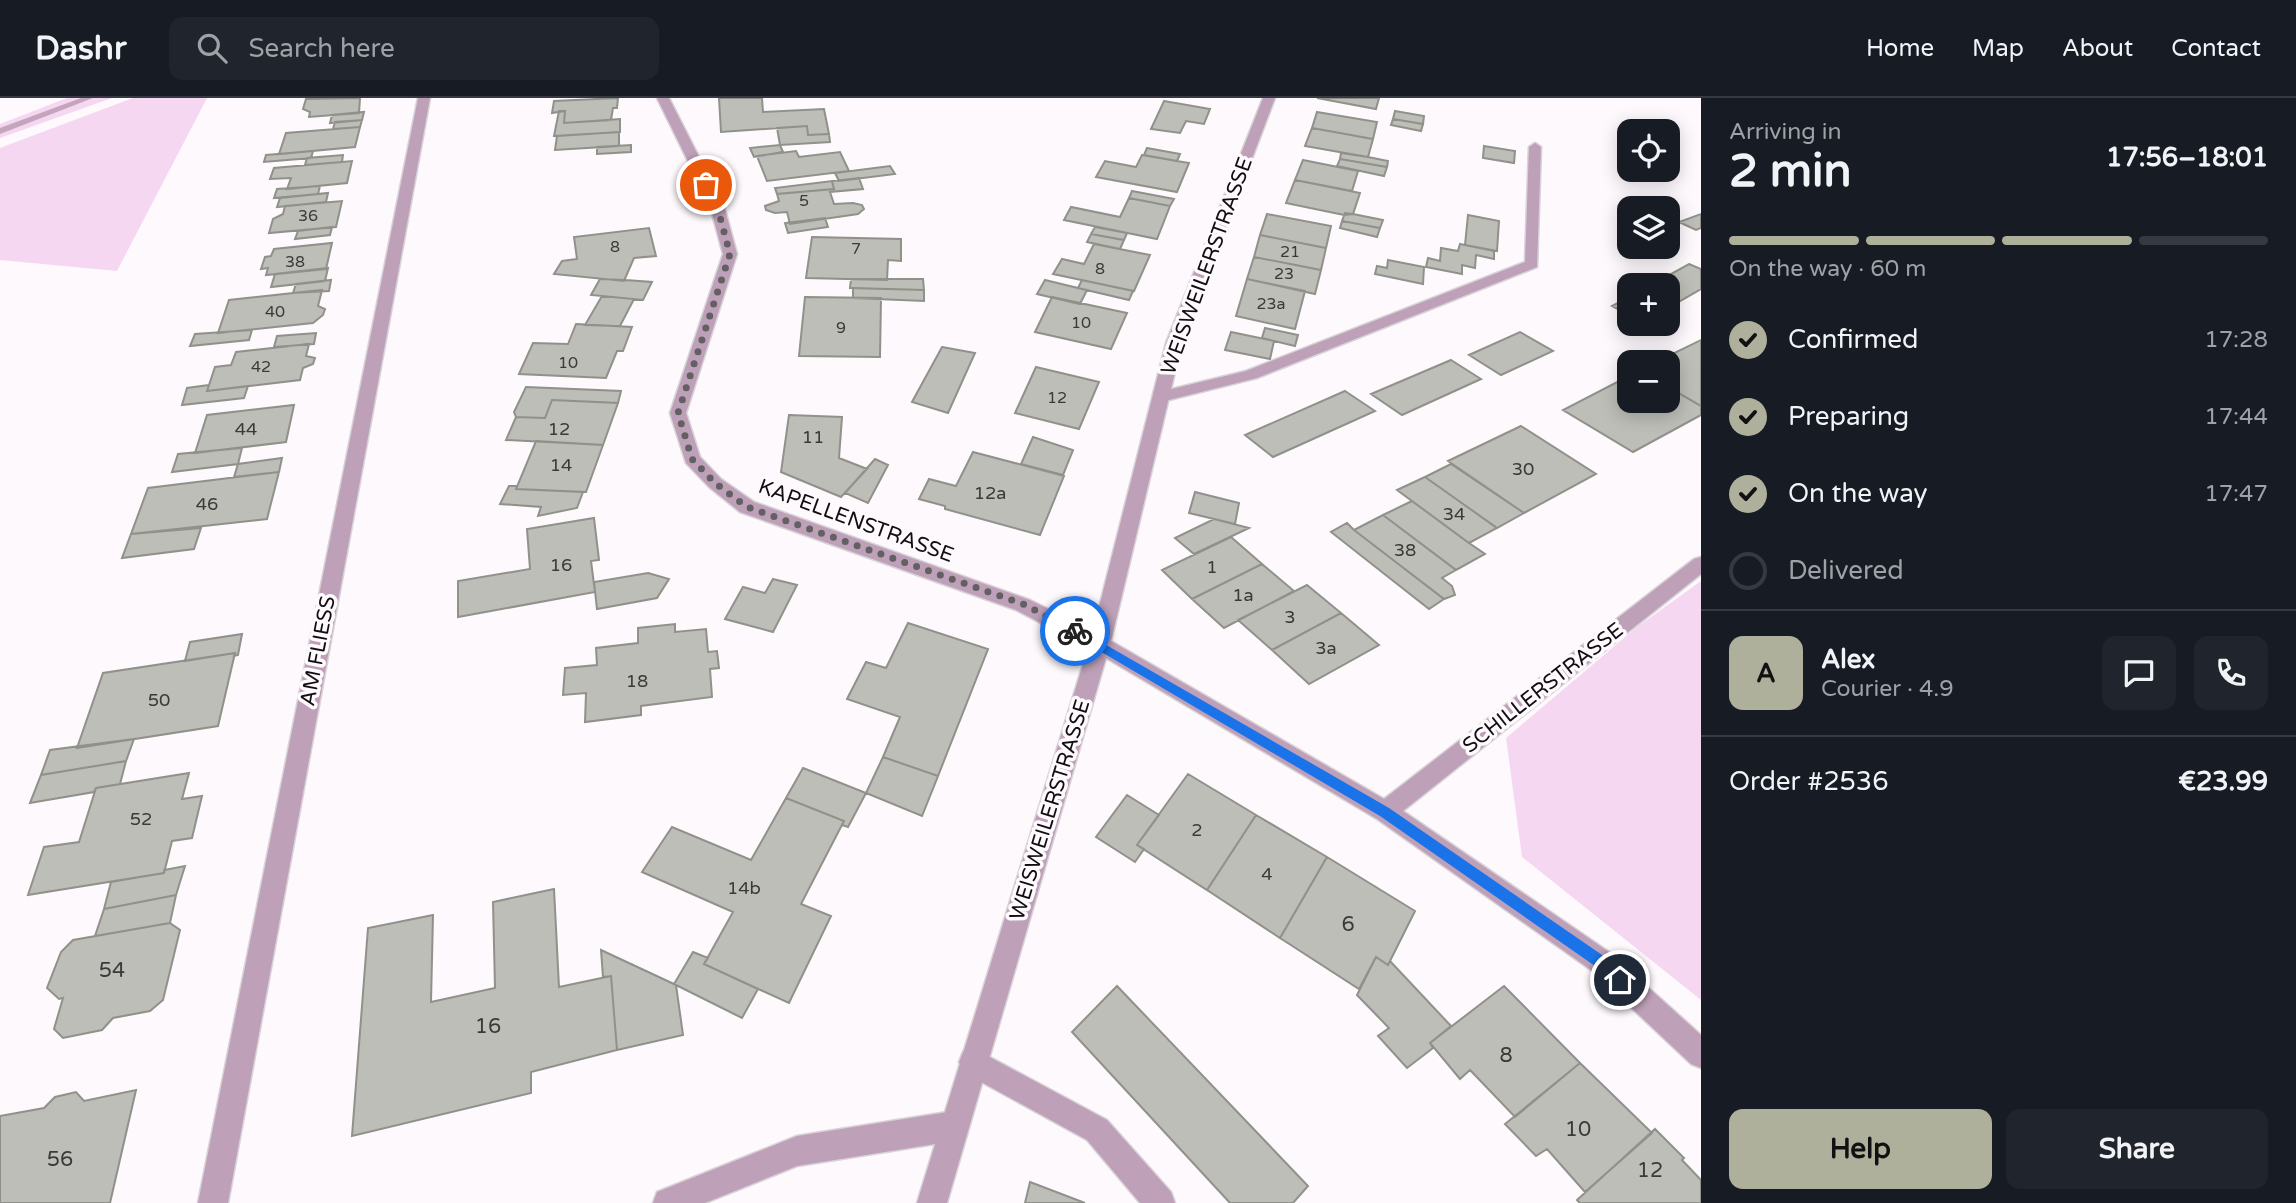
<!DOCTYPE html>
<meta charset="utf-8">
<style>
body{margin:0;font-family:"Varela Round",sans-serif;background:#20242c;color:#f1f3f6;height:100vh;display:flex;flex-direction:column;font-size:26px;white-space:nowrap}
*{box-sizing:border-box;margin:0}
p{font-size:23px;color:#9ea1a6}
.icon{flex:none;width:38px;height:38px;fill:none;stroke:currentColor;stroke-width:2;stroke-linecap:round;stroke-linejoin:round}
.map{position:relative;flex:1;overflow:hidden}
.panel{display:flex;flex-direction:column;background:#171b24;width:595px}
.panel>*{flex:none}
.tools{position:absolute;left:1617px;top:21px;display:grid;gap:14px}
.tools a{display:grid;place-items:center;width:63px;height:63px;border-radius:14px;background:#171b24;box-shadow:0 4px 18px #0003;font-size:35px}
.pin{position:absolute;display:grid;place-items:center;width:60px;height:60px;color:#fff;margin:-30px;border:4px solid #fff;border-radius:50%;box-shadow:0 2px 7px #0007}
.courier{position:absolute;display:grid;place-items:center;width:70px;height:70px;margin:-35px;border:5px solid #1a73e8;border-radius:50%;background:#fff;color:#222;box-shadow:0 2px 9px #0007}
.head em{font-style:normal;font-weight:700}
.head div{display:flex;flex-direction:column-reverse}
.head{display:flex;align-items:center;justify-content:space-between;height:119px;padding:0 28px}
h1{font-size:46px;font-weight:700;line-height:52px}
.bar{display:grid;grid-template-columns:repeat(4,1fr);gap:10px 7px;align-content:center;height:84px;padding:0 28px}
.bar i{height:9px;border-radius:5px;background:#363941}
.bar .on{background:#aeb09c}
.bar p{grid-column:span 4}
.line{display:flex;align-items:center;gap:18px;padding:0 28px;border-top:2px solid #363941}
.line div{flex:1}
.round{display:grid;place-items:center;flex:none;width:74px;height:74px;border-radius:14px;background:#20242c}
ol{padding:0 28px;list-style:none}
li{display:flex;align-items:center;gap:21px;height:77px}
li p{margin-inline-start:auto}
li .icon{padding:7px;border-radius:50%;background:#aeb09c;color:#111;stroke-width:4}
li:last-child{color:#9ea1a6}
li i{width:38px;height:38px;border:4px solid #363941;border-radius:50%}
.primary-button{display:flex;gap:14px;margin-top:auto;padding:14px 28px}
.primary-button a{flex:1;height:80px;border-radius:14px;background:#aeb09c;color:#111;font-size:28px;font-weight:700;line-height:80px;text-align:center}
.primary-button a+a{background:#20242c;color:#f1f3f6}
header{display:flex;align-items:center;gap:42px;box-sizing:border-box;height:98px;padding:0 35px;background:#171b24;border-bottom:2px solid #363941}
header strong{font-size:33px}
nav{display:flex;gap:38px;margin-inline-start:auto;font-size:24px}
.search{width:490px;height:63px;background:#20242c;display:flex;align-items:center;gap:18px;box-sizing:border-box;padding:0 24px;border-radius:14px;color:#9ea1a6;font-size:26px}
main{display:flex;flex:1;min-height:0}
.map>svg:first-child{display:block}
.green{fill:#f6d7f1}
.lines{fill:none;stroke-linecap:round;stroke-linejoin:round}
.stream{fill:#c3a5be;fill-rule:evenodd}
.building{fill:#bdbeb7;stroke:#90918a;stroke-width:2}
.lane-casing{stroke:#d8d3d7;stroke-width:3}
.street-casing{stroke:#d8d3d7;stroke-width:3}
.lane{fill:#bea0b9;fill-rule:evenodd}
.street{fill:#bea0b9;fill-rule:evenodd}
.route{fill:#1a73e8}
.done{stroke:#636063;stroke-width:7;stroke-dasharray:0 12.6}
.labels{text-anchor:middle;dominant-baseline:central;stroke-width:7;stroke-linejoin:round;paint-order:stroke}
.far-number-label{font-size:16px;fill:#3b3a3a}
.number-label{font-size:18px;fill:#3b3a3a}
.street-label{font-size:21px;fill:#100e10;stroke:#fef9fd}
.near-number-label{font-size:21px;fill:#3b3a3a}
</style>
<header>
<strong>Dashr</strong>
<div class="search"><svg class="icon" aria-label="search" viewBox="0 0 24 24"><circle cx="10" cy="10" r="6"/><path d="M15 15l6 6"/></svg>Search here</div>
<nav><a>Home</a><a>Map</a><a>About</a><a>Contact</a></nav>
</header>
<main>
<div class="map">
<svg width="1701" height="1105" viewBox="0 0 1701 1105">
<rect width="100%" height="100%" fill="#fef9fd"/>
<path class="green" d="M 67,0 L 112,0 L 0,40 L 0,26 Z
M 133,0 L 207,0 L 117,173 L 0,162 L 0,50 Z
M 1701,483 L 1701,902 L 1522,759 L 1506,640 L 1637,529 Z"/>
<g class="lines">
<path class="stream" d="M 81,0 L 93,0 L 0,36 L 0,30 Z"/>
</g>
<path class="building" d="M 360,0 L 359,15 L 309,19 L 310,14 L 303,11 L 306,1 Z
M 618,0 L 617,10 L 613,10 L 611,22 L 564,25 L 565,13 L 552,15 L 554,3 Z
M 719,0 L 762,0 L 763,14 L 824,11 L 829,36 L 808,37 L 807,28 L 721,34 Z
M 1317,0 L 1379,0 L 1376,11 Z
M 1164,3 L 1210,11 L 1204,26 L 1186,23 L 1180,35 L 1151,31 Z
M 559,13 L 565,13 L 564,25 L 620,21 L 620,34 L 554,38 Z
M 1395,13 L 1424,18 L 1423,26 L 1393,21 Z
M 364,14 L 362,22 L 330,25 L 332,17 Z
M 1317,14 L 1377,24 L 1373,41 L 1312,30 Z
M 1393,21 L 1423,26 L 1421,33 L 1391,27 Z
M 362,22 L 360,29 L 333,31 L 335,24 Z
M 807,28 L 808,37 L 829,36 L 830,44 L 780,47 L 777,30 Z
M 360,29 L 355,49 L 279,56 L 286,35 Z
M 1312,30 L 1373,41 L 1368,59 L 1305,48 Z
M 619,34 L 619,48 L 555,52 L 557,38 Z
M 631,47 L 631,54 L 597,56 L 597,49 Z
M 780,47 L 783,54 L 754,59 L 750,50 Z
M 1484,48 L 1515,53 L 1514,65 L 1483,60 Z
M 1147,50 L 1180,56 L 1177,63 L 1144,57 Z
M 313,53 L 311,60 L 264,64 L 266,57 Z
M 796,53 L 799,59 L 840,54 L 849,73 L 767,83 L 757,58 Z
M 1341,55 L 1368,59 L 1388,63 L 1387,69 L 1340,61 Z
M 343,57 L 342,64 L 305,67 L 307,60 Z
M 1142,57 L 1189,65 L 1177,94 L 1096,79 L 1105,63 L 1136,69 Z
M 1340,61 L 1387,69 L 1384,78 L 1337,68 Z
M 1303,62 L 1358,73 L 1352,93 L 1295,82 Z
M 352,63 L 347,85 L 287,91 L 291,80 L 270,81 L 274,70 Z
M 890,68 L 895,76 L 839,83 L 835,75 Z
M 859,80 L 863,91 L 830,94 L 834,106 L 853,105 L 862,107 L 864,111 L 858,116 L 790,126 L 787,114 L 775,115 L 766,112 L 765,108 L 779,103 L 777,96 L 834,91 L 832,83 Z
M 1295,82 L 1360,95 L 1353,116 L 1344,117 L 1286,105 Z
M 832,83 L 834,91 L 777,96 L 775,90 Z
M 320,88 L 318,96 L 274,100 L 277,91 Z
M 1132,93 L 1174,101 L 1170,108 L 1129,100 Z
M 328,95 L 326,104 L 277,109 L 280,100 Z
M 1129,100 L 1170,108 L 1157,141 L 1064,122 L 1071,109 L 1120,119 Z
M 342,103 L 336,129 L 269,135 L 273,121 L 283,116 L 285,108 Z
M 1345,115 L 1353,116 L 1383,122 L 1380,130 L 1342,123 Z
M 1267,116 L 1331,128 L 1326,150 L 1260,137 Z
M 1701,116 L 1701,130 L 1696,132 L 1679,124 Z
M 1468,117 L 1499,123 L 1497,153 L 1465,147 Z
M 825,120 L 828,129 L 788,135 L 785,125 Z
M 1342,123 L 1380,130 L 1377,139 L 1340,130 Z
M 332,129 L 330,137 L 295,141 L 298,133 Z
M 1095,129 L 1127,135 L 1124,142 L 1091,136 Z
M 649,130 L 656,158 L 634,160 L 624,183 L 554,176 L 562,163 L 577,161 L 574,139 Z
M 1091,136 L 1124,142 L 1120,151 L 1087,144 Z
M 1260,137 L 1326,150 L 1321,172 L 1254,159 Z
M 812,139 L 901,141 L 901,163 L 888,162 L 887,182 L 806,180 Z
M 332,145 L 326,171 L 266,177 L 268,170 L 261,171 L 265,159 L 271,158 L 274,151 Z
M 1094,146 L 1150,157 L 1134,193 L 1053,176 L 1062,161 L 1084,166 Z
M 1460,146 L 1494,153 L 1494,161 L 1476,157 L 1475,170 L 1462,167 L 1462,176 L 1426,169 L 1428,160 L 1440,163 L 1441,150 L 1458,153 Z
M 1254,159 L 1321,172 L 1315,196 L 1247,181 Z
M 1388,162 L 1424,169 L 1423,186 L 1375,176 L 1377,168 L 1387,170 Z
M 1689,166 L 1701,171 L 1701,191 L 1668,210 L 1668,187 L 1651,187 Z
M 328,170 L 325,183 L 271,189 L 275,176 Z
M 600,181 L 625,182 L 652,184 L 643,202 L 591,197 Z
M 851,181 L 923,181 L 924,192 L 850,190 Z
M 1247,181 L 1305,193 L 1295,231 L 1236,218 Z
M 331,182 L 329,193 L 293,195 L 296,186 Z
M 1045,182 L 1078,190 L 1087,192 L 1080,206 L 1037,196 Z
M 1082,182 L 1133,193 L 1129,202 L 1078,190 Z
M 853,190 L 924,192 L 924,203 L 853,200 Z
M 322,192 L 318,208 L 325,211 L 323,217 L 313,225 L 218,235 L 229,202 Z
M 602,198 L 634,201 L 620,228 L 585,227 Z
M 805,199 L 881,200 L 880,259 L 799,258 Z
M 1052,199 L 1127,215 L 1111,251 L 1035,234 Z
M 1629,199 L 1629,217 L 1612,208 Z
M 576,226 L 632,229 L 623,253 L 617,253 L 606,280 L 519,276 L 533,245 L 568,246 Z
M 1265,230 L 1298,237 L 1295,248 L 1262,240 Z
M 252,232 L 249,242 L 190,248 L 195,236 Z
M 1231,234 L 1274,243 L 1270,261 L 1225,252 Z
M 1520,234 L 1553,253 L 1501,277 L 1469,257 Z
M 316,235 L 314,246 L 274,249 L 277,238 Z
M 1701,242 L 1701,308 L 1668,289 L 1668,264 L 1656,264 Z
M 309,246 L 306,258 L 315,260 L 313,266 L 303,270 L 300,282 L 207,293 L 215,269 L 231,267 L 236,254 Z
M 942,249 L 975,255 L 948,315 L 912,304 Z
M 1451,262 L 1481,281 L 1402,317 L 1371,296 Z
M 1036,269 L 1099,284 L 1079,331 L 1015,315 Z
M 1629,278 L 1629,303 L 1668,303 L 1668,289 L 1701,308 L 1701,317 L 1633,354 L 1563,312 Z
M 209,287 L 207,293 L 248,288 L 244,300 L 182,307 L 187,290 Z
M 526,289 L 621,293 L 618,305 L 552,302 L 545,320 L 516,319 L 514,314 Z
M 1345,293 L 1375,313 L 1273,359 L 1245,337 Z
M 552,302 L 618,305 L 603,347 L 506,342 L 516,319 L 545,320 Z
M 294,307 L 286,344 L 195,355 L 207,317 Z
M 789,317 L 842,319 L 839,360 L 867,371 L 841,399 L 781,374 Z
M 1521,328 L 1596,376 L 1524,415 L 1448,363 Z
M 1033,339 L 1073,352 L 1063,377 L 1021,366 Z
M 536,343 L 603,347 L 586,394 L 516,391 Z
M 242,350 L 238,366 L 172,374 L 178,356 Z
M 973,354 L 1064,378 L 1040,437 L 945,411 L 945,408 L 919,401 L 929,381 L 956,388 Z
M 282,360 L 279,374 L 234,379 L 238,366 Z
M 875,361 L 888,367 L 868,405 L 845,395 Z
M 1451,366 L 1524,415 L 1497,430 L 1425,379 Z
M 279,374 L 267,421 L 131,436 L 148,390 Z
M 1425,379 L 1497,430 L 1469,445 L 1397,392 Z
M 509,388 L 517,388 L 516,391 L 583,394 L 577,410 L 538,418 L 541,409 L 500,406 Z
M 1195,394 L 1239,405 L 1235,426 L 1189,415 Z
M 1412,403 L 1469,445 L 1485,456 L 1456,472 L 1383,417 Z
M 1383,417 L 1456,472 L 1442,480 L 1452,488 L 1455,497 L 1444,501 L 1354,432 Z
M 594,420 L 599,462 L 591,463 L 595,494 L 458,519 L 458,483 L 530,471 L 527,431 Z
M 1214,421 L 1249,430 L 1194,456 L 1175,440 Z
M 1347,425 L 1354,432 L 1444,501 L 1429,511 L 1331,434 Z
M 201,430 L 194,451 L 122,460 L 131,436 Z
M 1231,439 L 1262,466 L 1192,501 L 1162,472 Z
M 1262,466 L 1294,493 L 1224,530 L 1192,501 Z
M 648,475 L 669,481 L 657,500 L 597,511 L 594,484 Z
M 773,481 L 797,487 L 773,534 L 725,521 L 743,489 L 765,495 Z
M 1307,487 L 1341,515 L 1272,552 L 1238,522 Z
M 1341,515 L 1379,547 L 1309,586 L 1272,552 Z
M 908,525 L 988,551 L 938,678 L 883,659 L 900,619 L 847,601 L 866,564 L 886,570 Z
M 675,526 L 675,534 L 706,531 L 708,554 L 717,553 L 719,570 L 710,571 L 712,599 L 641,608 L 641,617 L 585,624 L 586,595 L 563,597 L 565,570 L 597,567 L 596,550 L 638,545 L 638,530 Z
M 242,536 L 238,557 L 234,558 L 235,555 L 185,563 L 190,544 Z
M 235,555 L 218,628 L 77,650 L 103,575 Z
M 134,641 L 126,663 L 41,677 L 50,652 Z
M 883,659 L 938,678 L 922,718 L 866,695 Z
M 126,663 L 120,686 L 96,690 L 94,694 L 30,705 L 41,677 Z
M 803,670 L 866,695 L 848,729 L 842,727 L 844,723 L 786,700 Z
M 189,675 L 182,701 L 202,698 L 192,740 L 172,743 L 164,775 L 28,797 L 44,749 L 79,744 L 96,690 Z
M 1188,676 L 1256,717 L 1207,792 L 1137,747 Z
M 1127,697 L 1159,717 L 1137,747 L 1144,751 L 1135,764 L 1096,739 Z
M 786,700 L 844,723 L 801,806 L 831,818 L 789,905 L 704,866 L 733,814 L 642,774 L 672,729 L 751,762 Z
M 1256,717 L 1327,759 L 1280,840 L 1207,792 Z
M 1327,759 L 1415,813 L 1388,867 L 1376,859 L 1359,891 L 1280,840 Z
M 185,768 L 176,797 L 104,811 L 111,784 L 164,775 L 164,772 Z
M 554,791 L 559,889 L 611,878 L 617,952 L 531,974 L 531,995 L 352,1038 L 368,830 L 433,817 L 431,904 L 495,890 L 493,804 Z
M 176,797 L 170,825 L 95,838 L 104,811 Z
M 170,825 L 180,832 L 163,902 L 150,913 L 113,920 L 102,932 L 63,940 L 54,931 L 63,900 L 59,901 L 47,890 L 61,854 L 73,842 Z
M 601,852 L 676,887 L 683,937 L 617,952 L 611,878 L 603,879 Z
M 693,854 L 708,860 L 704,866 L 758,891 L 742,920 L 674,886 Z
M 1376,859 L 1388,867 L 1390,863 L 1451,928 L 1430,945 L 1433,950 L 1407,970 L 1378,938 L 1389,930 L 1357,897 Z
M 1117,888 L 1308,1088 L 1293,1105 L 1230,1105 L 1072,934 Z
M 1504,888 L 1580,965 L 1515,1019 L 1470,972 L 1460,981 L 1430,945 Z
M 1580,965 L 1652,1035 L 1585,1094 L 1547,1051 L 1536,1058 L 1505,1026 Z
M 136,992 L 110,1105 L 0,1105 L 0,1018 L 44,1010 L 55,999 L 76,994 L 84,1003 Z
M 1655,1031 L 1684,1060 L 1682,1062 L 1701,1082 L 1701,1105 L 1580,1105 L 1577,1102 Z
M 1030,1084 L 1085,1105 L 1025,1105 Z"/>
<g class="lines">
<g class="lane-casing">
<path id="lane" d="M 1535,45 L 1541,49 L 1537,169 L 1257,280 L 1161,304 L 1153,299 L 1155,295 L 1246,273 L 1525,164 L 1529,49 Z
M 973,950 L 1107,1022 L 1171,1094 L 1175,1105 L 1140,1105 L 1087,1042 L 963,974 L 959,964 L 963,954 Z
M 954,1013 L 964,1018 L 969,1028 L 964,1038 L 954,1043 L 797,1068 L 705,1105 L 653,1105 L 657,1094 L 797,1038 Z"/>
</g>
<g class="street-casing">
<path id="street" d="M 418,0 L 430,0 L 228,1105 L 198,1105 Z
M 657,0 L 669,0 L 724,108 L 737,156 L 686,315 L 700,359 L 721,381 L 754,404 L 1030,502 L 1093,533 L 1166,245 L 1263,0 L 1275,0 L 1182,245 L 1111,543 L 1384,701 L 1694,461 L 1701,459 L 1701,476 L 1403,713 L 1609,854 L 1701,937 L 1701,970 L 1691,966 L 1591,872 L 1377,721 L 1106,560 L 947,1105 L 917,1105 L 1088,550 L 1016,512 L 740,414 L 709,389 L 686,365 L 670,315 L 723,156 L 710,108 Z"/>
</g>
<use href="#lane" class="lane"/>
<use href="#street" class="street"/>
</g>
<path class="route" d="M 1075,529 L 1389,710 L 1605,859 L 1628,882 L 1625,887 L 1615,887 L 1595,868 L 1380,718 L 1071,536 L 1069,533 Z"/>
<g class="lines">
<path class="done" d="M 706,87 L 717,108 L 730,156 L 678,315 L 692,361 L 715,385 L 747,409 L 1023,506 L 1075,533"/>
</g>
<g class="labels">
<g class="far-number-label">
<text x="804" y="103">5</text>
<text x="308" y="118">36</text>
<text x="615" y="149">8</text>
<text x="856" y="151">7</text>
<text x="1290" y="154">21</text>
<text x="295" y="164">38</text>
<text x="1100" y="171">8</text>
<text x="1284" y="176">23</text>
<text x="1271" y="206">23a</text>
<text x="275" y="214">40</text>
<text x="1081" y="225">10</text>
<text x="841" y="230">9</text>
<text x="568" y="265">10</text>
<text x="261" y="269">42</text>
<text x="1057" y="300">12</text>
</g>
<g class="number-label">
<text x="246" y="331">44</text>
<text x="559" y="331">12</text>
<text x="813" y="339">11</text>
<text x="561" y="367">14</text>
<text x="1523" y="371">30</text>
<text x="990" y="395">12a</text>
<text x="207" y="406">46</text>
<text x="1454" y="416">34</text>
<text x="1405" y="452">38</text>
<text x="561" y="467">16</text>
<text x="1212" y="469">1</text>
<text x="1243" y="497">1a</text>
<text x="1290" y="519">3</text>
<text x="1326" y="550">3a</text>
<text x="637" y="583">18</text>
<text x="159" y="602">50</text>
<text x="141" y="721">52</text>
<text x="1197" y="732">2</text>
<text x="1267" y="776">4</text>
<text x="744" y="790">14b</text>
</g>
<g class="street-label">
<text transform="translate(1207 168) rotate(-70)">WEISWEILERSTRASSE</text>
<text transform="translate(856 423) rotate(20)">KAPELLENSTRASSE</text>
<text transform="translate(318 553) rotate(-79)">AM FLIESS</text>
<text transform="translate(1543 590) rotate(-38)">SCHILLERSTRASSE</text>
<text transform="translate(1050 712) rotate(-73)">WEISWEILERSTRASSE</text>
</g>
<g class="near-number-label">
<text x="1348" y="826">6</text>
<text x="112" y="872">54</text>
<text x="488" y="928">16</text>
<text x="1506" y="957">8</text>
<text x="1578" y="1031">10</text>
<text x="60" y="1061">56</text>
<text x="1650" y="1072">12</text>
</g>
</g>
</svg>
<div class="tools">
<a><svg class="icon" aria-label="locate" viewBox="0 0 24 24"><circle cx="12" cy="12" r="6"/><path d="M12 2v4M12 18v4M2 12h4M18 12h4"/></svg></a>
<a><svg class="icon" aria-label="layers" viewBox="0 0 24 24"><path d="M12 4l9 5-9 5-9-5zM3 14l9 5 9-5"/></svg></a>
<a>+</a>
<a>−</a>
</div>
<div class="pin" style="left:706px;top:87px;background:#ea580c"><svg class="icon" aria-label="bag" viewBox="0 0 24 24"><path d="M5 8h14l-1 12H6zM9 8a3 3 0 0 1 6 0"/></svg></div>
<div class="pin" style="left:1620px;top:882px;background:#1f2937"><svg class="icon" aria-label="home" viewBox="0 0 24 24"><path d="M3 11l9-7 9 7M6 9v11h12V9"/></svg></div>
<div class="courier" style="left:1075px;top:533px"><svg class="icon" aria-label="bike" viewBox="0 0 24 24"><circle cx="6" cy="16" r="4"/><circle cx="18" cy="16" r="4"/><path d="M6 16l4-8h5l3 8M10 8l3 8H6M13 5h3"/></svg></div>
</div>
<section class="panel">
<div class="head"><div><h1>2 min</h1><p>Arriving in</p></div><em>17:56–18:01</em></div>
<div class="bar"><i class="on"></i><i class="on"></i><i class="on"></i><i></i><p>On the way · 60 m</p></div>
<ol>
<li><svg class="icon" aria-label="check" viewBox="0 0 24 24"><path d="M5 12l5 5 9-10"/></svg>Confirmed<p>17:28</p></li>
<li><svg class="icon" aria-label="check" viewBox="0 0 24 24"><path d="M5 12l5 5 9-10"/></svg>Preparing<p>17:44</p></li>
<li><svg class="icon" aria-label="check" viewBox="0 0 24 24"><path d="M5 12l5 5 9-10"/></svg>On the way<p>17:47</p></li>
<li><i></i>Delivered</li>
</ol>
<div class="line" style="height:126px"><b class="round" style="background:#aeb09c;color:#111">A</b><div><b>Alex</b><p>Courier · 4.9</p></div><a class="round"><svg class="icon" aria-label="chat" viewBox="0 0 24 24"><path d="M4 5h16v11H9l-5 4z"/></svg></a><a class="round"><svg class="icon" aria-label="phone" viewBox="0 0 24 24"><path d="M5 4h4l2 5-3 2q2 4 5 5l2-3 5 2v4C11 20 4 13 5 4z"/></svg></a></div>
<div class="line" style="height:91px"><div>Order #2536</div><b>€23.99</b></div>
<div class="primary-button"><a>Help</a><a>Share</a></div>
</section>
</main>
